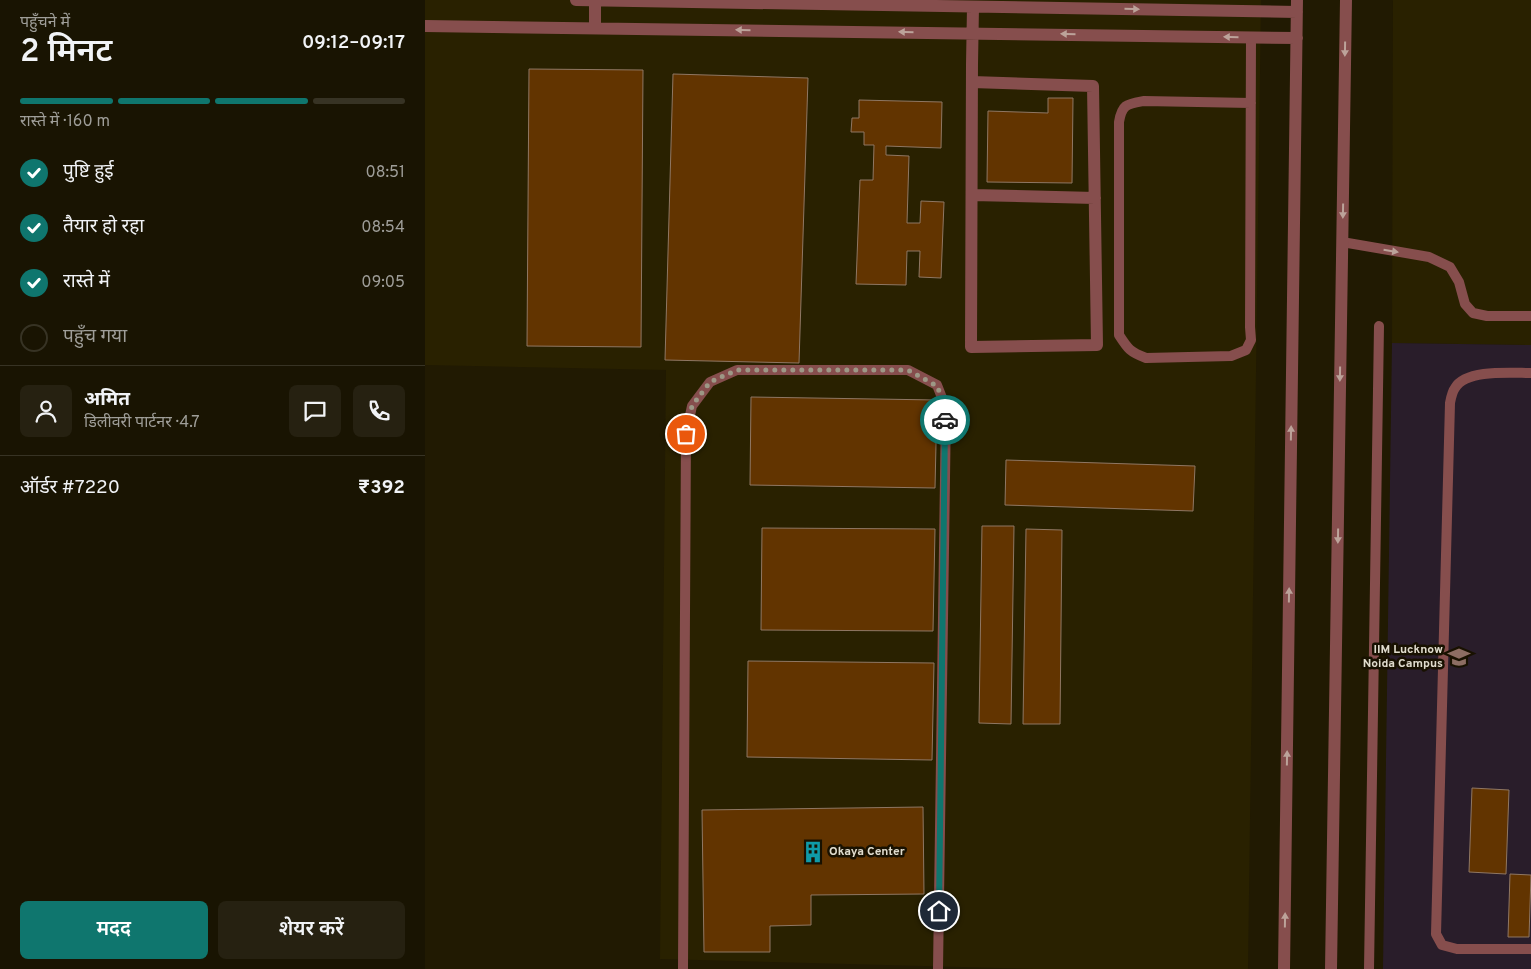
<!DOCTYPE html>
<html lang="hi">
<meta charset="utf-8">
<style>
body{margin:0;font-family:Overpass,"Noto Sans Devanagari",sans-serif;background:#262111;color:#f1f3f6;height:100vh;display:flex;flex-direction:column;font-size:19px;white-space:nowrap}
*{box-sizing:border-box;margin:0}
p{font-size:16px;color:#9f9e99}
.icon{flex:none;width:28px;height:28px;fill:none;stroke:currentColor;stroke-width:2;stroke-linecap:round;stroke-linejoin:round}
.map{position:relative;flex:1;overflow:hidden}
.details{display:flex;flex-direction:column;background:#191402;width:425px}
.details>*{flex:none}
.pin{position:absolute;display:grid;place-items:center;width:42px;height:42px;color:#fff;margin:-21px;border:2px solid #fff;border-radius:50%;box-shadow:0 1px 5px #0007}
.courier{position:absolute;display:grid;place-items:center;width:50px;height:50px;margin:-25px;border:4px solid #0f766e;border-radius:50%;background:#fff;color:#222;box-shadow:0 1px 6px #0007}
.head em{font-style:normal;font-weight:600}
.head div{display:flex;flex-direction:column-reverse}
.head{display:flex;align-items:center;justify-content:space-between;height:85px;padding:0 20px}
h1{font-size:32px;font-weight:600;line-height:38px}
.bar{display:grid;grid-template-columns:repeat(4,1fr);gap:8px 5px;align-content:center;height:60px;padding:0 20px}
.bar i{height:6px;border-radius:4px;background:#373324}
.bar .current{background:#0f766e}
.bar p{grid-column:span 4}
.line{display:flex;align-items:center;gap:12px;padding:0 20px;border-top:1px solid #373324}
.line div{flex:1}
.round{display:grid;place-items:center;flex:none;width:52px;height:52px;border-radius:8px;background:#262111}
ol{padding:0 20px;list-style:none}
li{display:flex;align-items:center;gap:15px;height:55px}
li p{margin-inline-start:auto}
li .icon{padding:5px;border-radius:50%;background:#0f766e;color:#fff;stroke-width:4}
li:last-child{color:#9f9e99}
li i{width:28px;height:28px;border:2px solid #373324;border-radius:50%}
.primary-button{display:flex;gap:10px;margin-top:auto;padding:10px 20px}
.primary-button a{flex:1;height:58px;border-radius:8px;background:#0f766e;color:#fff;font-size:20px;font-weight:600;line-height:58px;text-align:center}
.primary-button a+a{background:#262111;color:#f1f3f6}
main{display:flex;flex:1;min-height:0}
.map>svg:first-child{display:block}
.built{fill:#292100}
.education{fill:#291d2a}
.building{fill:#623400;stroke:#8f7763}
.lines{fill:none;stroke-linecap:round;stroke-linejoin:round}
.service{stroke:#864e4d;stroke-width:10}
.minor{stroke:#864e4d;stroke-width:12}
.oneway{fill:#bca39a}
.done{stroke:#9d9886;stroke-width:5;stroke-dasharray:0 9}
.route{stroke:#0f766e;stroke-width:6}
.labels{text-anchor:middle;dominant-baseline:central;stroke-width:5;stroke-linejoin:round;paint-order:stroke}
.poi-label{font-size:12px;font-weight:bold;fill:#e0dccd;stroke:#181100;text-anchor:end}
</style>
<main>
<section class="details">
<div class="head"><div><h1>2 मिनट</h1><p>पहुँचने में</p></div><em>09:12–09:17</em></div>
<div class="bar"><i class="current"></i><i class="current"></i><i class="current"></i><i></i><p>रास्ते में · 160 m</p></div>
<ol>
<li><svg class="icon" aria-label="check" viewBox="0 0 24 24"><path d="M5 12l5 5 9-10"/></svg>पुष्टि हुई<p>08:51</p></li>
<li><svg class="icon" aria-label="check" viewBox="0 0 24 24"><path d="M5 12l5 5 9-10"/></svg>तैयार हो रहा<p>08:54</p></li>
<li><svg class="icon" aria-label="check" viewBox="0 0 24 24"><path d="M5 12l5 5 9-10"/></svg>रास्ते में<p>09:05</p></li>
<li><i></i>पहुँच गया</li>
</ol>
<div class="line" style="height:90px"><a class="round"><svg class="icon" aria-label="person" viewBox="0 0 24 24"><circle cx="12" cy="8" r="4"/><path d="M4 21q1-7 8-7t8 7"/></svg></a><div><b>अमित</b><p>डिलीवरी पार्टनर · 4.7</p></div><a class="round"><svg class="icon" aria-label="chat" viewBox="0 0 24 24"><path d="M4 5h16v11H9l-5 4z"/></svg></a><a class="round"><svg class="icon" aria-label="phone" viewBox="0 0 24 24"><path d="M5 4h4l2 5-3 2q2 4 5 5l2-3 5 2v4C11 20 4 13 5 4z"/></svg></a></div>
<div class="line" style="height:65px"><div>ऑर्डर #7220</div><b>₹392</b></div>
<div class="primary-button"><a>मदद</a><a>शेयर करें</a></div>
</section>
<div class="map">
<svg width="1106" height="969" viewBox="0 0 1106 969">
<rect width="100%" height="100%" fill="#211a02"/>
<path class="built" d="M 0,0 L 836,0 L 823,969 L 609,969 L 235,959 L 241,370 L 0,365 Z
M 968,0 L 1106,0 L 1106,345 L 967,343 Z"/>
<path class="education" d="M 967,343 L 1106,345 L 1106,969 L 958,969 Z"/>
<path class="building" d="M 104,69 L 218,70 L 216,347 L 102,346 Z
M 248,74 L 383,78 L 374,363 L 240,360 Z
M 623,98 L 648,98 L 647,183 L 562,182 L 563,111 L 623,113 Z
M 434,100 L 517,102 L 516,148 L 461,146 L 461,155 L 484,156 L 482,223 L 495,223 L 496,201 L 519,202 L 516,278 L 494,277 L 495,251 L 482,251 L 481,285 L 431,284 L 435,180 L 448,180 L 449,145 L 439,145 L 439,132 L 426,132 L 427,118 L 434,118 Z
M 326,397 L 512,400 L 510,488 L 325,485 Z
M 581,460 L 770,466 L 768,511 L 580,505 Z
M 557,526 L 589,526 L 586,724 L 554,723 Z
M 337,528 L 510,529 L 508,631 L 336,630 Z
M 601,529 L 637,530 L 635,724 L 598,724 Z
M 323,661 L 509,663 L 507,760 L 322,757 Z
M 1047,788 L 1084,790 L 1081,874 L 1044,872 Z
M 498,807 L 499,894 L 386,895 L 386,925 L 345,926 L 345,952 L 279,952 L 277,810 Z
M 1085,874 L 1106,875 L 1104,937 L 1083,937 Z"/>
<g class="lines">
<path class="service" d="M 826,37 L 825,327 L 826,340 L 821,350 L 806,356 L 721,358 C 705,352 703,349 694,335 L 694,122 C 697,104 702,104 719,101 L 826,103
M 917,242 L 1004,257 L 1025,267 L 1034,282 L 1040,304 L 1048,313 L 1062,316 L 1106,316
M 1106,373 C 1086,373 1041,369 1030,388 C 1027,392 1026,398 1025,403 L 1011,934 L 1017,945 L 1032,949 L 1106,949
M 258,969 L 261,434 L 267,406 L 285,382 L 312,370 L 483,370 L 512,385 L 521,408 L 513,969
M 944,969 L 954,326"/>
<path class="minor" d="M 151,0 L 872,12
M 170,0 L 170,28
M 0,26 L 872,38
M 547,82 L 668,86 L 672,345 L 546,347 L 547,64 L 548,7
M 547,195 L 670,198
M 859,969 L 872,0
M 906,969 L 921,0"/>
</g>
<defs><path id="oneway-solid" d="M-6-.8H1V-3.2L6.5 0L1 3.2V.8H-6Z" transform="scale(1.25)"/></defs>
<g class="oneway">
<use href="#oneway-solid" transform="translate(707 9) rotate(1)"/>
<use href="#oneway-solid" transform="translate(318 30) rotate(-179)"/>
<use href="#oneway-solid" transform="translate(481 32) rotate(-179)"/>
<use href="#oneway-solid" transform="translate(643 34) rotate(-179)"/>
<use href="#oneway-solid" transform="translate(806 37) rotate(-179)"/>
<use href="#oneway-solid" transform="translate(920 49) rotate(91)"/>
<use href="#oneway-solid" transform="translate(918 211) rotate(91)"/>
<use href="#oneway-solid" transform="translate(966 251) rotate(9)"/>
<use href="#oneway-solid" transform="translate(915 374) rotate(91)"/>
<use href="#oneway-solid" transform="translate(866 433) rotate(-89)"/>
<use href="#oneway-solid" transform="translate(913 536) rotate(91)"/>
<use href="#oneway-solid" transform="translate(864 595) rotate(-89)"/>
<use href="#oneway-solid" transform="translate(862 758) rotate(-89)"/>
<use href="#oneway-solid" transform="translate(860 920) rotate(-89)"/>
</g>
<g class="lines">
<path class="done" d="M 261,434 L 267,406 L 285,382 L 312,370 L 483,370 L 512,386 L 521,408 L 520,420"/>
<path class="route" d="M 514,911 L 520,420"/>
</g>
<defs>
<g id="university-bare" transform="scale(1.725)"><path d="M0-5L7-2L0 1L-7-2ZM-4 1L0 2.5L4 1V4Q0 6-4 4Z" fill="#8d6e63" stroke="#181100" stroke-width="2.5" paint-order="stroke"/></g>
<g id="building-bare" transform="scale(1.725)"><path d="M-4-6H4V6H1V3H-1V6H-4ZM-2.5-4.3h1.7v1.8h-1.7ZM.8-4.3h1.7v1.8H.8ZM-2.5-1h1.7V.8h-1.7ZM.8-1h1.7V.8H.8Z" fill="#0f9aa8" stroke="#181100" stroke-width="2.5" paint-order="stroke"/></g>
</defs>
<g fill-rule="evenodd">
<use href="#university-bare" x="1034" y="657"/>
<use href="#building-bare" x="388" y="852"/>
</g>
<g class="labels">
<g class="poi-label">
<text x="1018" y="650">IIM Lucknow<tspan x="1018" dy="14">Noida Campus</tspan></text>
<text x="404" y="852" text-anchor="start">Okaya Center</text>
</g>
</g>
</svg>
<div class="pin" style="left:261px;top:434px;background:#ea580c"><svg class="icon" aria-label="bag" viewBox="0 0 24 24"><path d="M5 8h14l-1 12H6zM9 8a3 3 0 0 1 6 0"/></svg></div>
<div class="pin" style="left:514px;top:911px;background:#1f2937"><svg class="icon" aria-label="home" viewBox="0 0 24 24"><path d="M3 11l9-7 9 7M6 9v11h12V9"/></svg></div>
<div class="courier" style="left:520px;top:420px"><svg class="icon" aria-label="car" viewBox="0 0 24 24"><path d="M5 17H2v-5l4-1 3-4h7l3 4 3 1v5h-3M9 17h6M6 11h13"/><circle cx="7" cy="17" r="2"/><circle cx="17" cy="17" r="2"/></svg></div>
</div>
</main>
